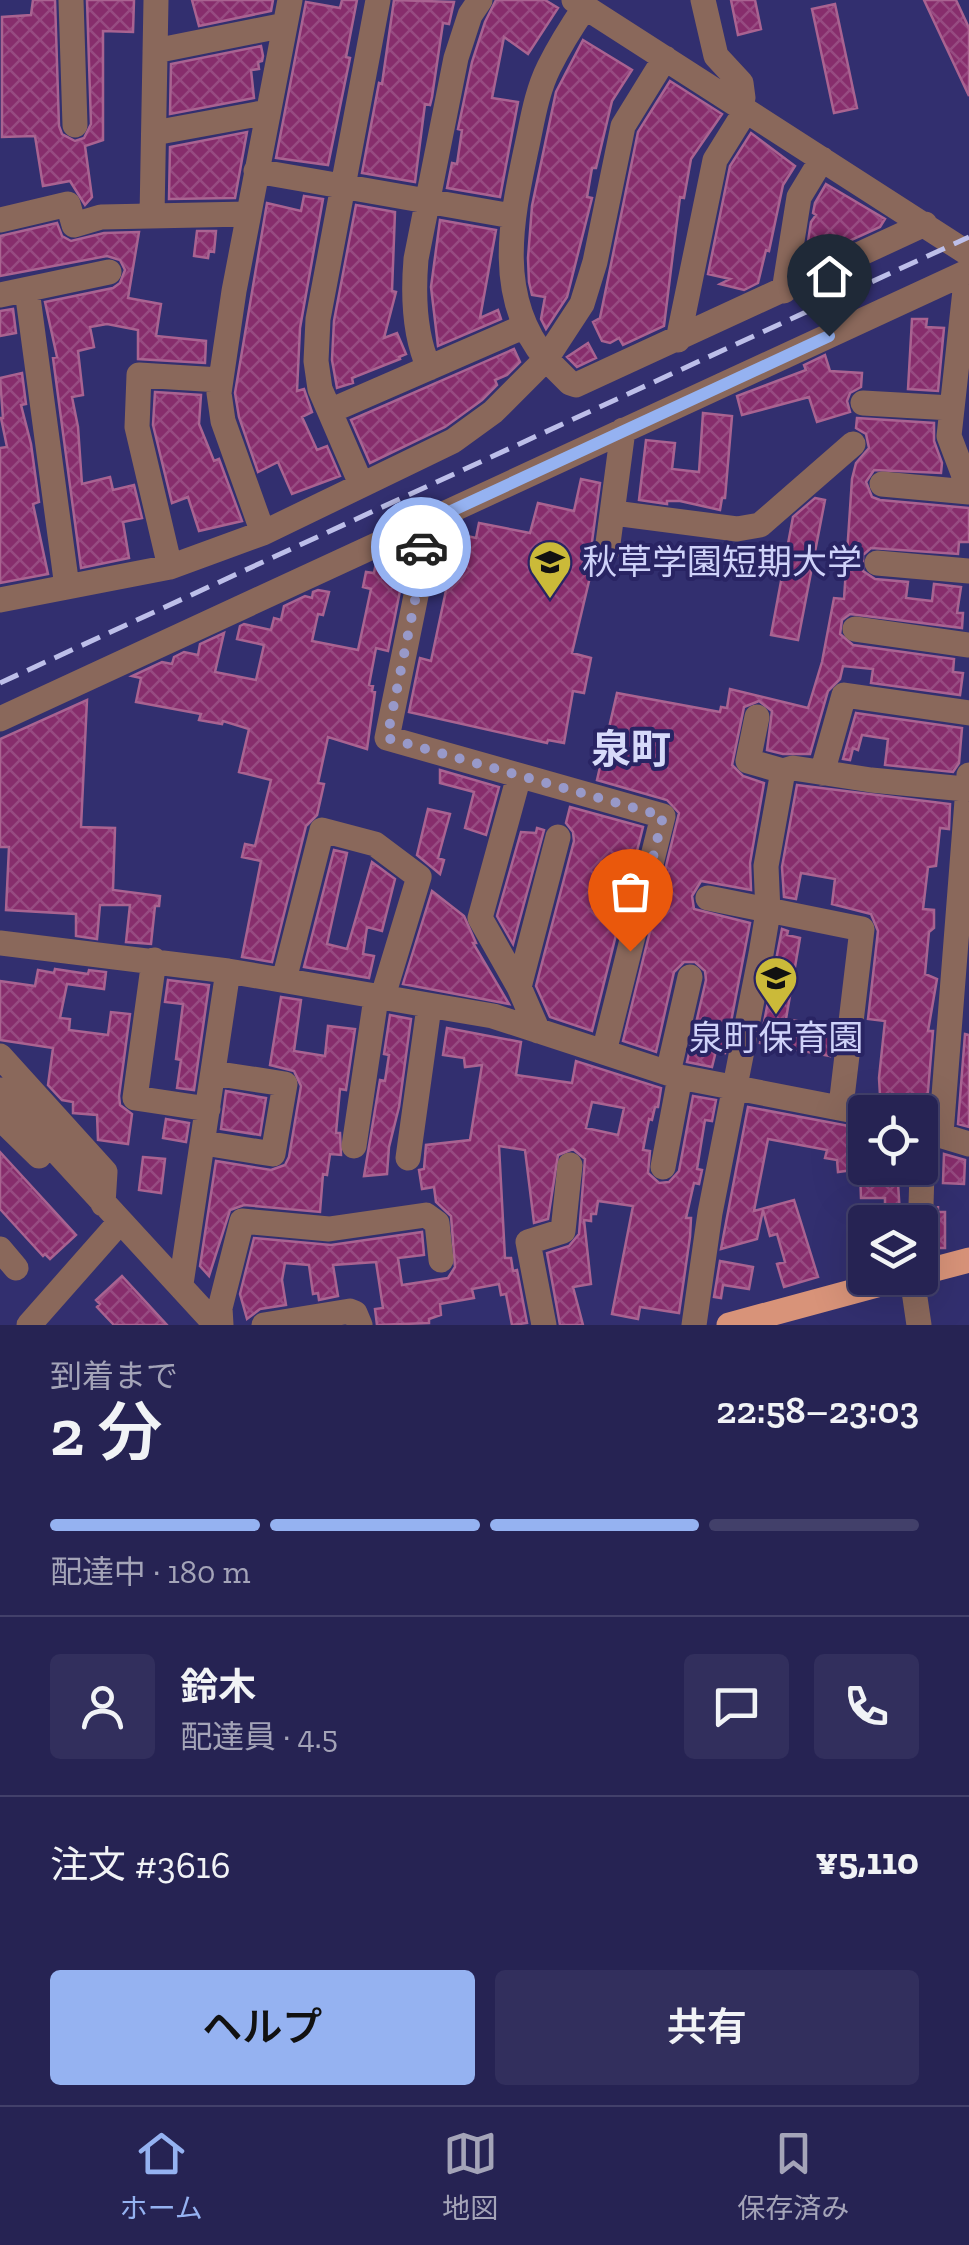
<!DOCTYPE html>
<html lang="ja">
<meta charset="utf-8">
<style>
body{margin:0;font-family:"Zilla Slab","Noto Sans JP",serif;background:#322f5d;color:#f1f3f6;height:100vh;display:flex;flex-direction:column;font-size:38px;white-space:nowrap}
*{box-sizing:border-box;margin:0}
p{font-size:32px;color:#a4a4b8}
.icon{flex:none;width:55px;height:55px;fill:none;stroke:currentColor;stroke-width:2;stroke-linecap:round;stroke-linejoin:round}
.map{position:relative;height:1325px;overflow:hidden}
.details{display:flex;flex-direction:column;background:#262353;flex:1}
.details>*{flex:none}
.controls{position:absolute;left:848px;top:1095px;display:grid;gap:20px}
.controls a{display:grid;place-items:center;width:90px;height:90px;border-radius:10px;background:#262353;box-shadow:0 10px 40px #0002,0 0 0 2px #42406a;font-size:50px}
.pin{position:absolute;display:grid;place-items:center;width:85px;height:85px;color:#fff;margin:-102px -42px;border-radius:50% 50% 50% 0;rotate:-45deg;box-shadow:0 0 10px #0007}
.pin .icon{rotate:45deg}
.courier{position:absolute;display:grid;place-items:center;width:100px;height:100px;margin:-50px;border:8px solid #95b2f1;border-radius:50%;background:#fff;color:#222;box-shadow:0 2px 12px #0007}
.overview em{font-style:normal;font-weight:600}
.overview div{display:flex;flex-direction:column-reverse}
.overview{display:flex;align-items:center;justify-content:space-between;height:170px;padding:0 50px}
h1{font-size:65px;font-weight:600;line-height:75px}
.bar{display:grid;grid-template-columns:repeat(4,1fr);gap:15px 10px;align-content:center;height:120px;padding:0 50px}
.bar i{height:12px;border-radius:8px;background:#42406a}
.bar .on{background:#95b2f1}
.bar p{grid-column:span 4}
.line{display:flex;align-items:center;gap:25px;padding:0 50px;border-top:2px solid #42406a}
.line div{flex:1}
.round{display:grid;place-items:center;flex:none;width:105px;height:105px;border-radius:10px;background:#322f5d}
.primary-button{display:flex;gap:20px;margin-top:auto;padding:20px 50px}
.primary-button a{flex:1;height:115px;border-radius:10px;background:#95b2f1;color:#111;font-size:40px;font-weight:600;line-height:115px;text-align:center}
.primary-button a+a{background:#322f5d;color:#f1f3f6}
.dock{display:flex;justify-content:space-around;align-items:center;height:140px;border-top:2px solid #42406a;background:#262353;font-size:28px;color:#a4a4b8}
.dock a{display:grid;justify-items:center;gap:5px}
.dock .on{color:#95b2f1}
.map>svg:first-child{display:block}
.building{fill:url(#building-cross-hatch);stroke:#a96391;stroke-width:2.5;fill-rule:evenodd}
.lines{fill:none;stroke-linecap:round;stroke-linejoin:round}
.minor{stroke:#8a685b;stroke-width:25}
.major{stroke:#d89379;stroke-width:25}
.rail{stroke:#bdbfe9;stroke-width:5;stroke-dasharray:20 10;stroke-linecap:butt}
.done{stroke:#9899c9;stroke-width:10;stroke-dasharray:0 18}
.route{stroke:#95b2f1;stroke-width:12}
.labels{text-anchor:middle;dominant-baseline:central;stroke-width:8;stroke-linejoin:round;paint-order:stroke}
.poi-label{font-size:35px;fill:#cfd2f9;stroke:#292463;text-anchor:start}
.quarter-label{font-size:40px;font-weight:bold;fill:#d7daf9;stroke:#292463}
</style>
<div class="map">
<svg width="969" height="1325" viewBox="0 0 969 1325">
<defs>
<pattern id="building-cross-hatch" width="8" height="8" patternUnits="userSpaceOnUse" patternTransform="scale(2.5)"><rect width="8" height="8" fill="#872d6c"/><path d="M0 0l8 8M0 8l8-8" fill="none" stroke="#974b82"/></pattern>
</defs>
<rect width="100%" height="100%" fill="#322f6f"/>
<path class="building" d="M 33,0 L 55,0 L 59,126 L 62,134 L 75,141 L 84,138 L 91,124 L 87,0 L 134,0 L 133,32 L 103,31 L 103,140 L 85,146 L 92,197 L 85,205 L 70,181 L 43,186 L 35,136 L 2,137 L 2,17 L 31,15 Z
M 192,0 L 273,0 L 271,11 L 199,26 Z
M 342,0 L 357,0 L 346,57 L 350,58 L 328,165 L 276,158 L 306,2 L 340,8 Z
M 394,0 L 454,2 L 449,24 L 443,23 L 432,97 L 430,105 L 425,104 L 415,182 L 362,173 L 379,83 L 382,84 Z
M 496,0 L 545,0 L 558,8 L 528,54 L 504,37 L 492,98 L 518,102 L 500,197 L 447,188 L 452,163 L 457,164 L 462,130 L 458,129 L 472,62 L 485,22 Z
M 731,0 L 755,0 L 761,29 L 738,35 Z
M 924,0 L 956,0 L 969,28 L 969,96 Z
M 835,4 L 857,108 L 834,113 L 812,9 Z
M 583,40 L 632,70 L 612,101 L 596,168 L 592,168 L 587,197 L 592,198 L 567,297 L 546,329 L 541,319 L 545,297 L 532,295 L 529,282 L 528,258 L 532,206 L 556,92 Z
M 261,46 L 263,56 L 262,61 L 258,62 L 259,69 L 251,70 L 254,98 L 170,114 L 171,64 Z
M 670,81 L 722,114 L 691,159 L 684,198 L 680,197 L 664,326 L 623,345 L 619,338 L 610,343 L 602,341 L 593,322 L 600,318 L 638,132 Z
M 247,132 L 235,198 L 169,199 L 170,147 Z
M 751,133 L 795,166 L 783,185 L 769,251 L 766,250 L 758,283 L 744,290 L 720,284 L 730,279 L 708,274 L 730,166 Z
M 826,184 L 885,219 L 880,227 L 805,261 L 811,222 L 816,215 L 813,213 L 815,203 Z
M 304,196 L 323,199 L 300,328 L 297,391 L 304,389 L 312,412 L 302,417 L 317,450 L 327,446 L 340,476 L 292,494 L 278,462 L 258,472 L 239,417 L 235,393 L 267,203 L 301,211 Z
M 356,205 L 395,212 L 392,291 L 396,292 L 384,338 L 397,333 L 406,354 L 399,357 L 400,359 L 352,378 L 353,383 L 337,388 L 332,360 L 334,321 Z
M 440,220 L 496,230 L 480,318 L 498,310 L 501,319 L 438,346 L 431,287 Z
M 57,223 L 62,236 L 71,241 L 104,233 L 139,232 L 128,298 L 161,304 L 156,336 L 206,341 L 205,363 L 138,359 L 138,330 L 107,324 L 90,327 L 94,347 L 78,351 L 83,395 L 72,397 L 78,427 L 82,484 L 110,477 L 113,490 L 134,485 L 142,518 L 123,522 L 129,558 L 81,568 L 53,358 L 57,357 L 45,302 L 113,288 L 120,283 L 125,270 L 120,260 L 107,256 L 0,276 L 0,236 Z
M 197,231 L 216,231 L 214,252 L 209,251 L 208,258 L 194,256 Z
M 13,309 L 16,333 L 0,336 L 0,311 Z
M 912,319 L 927,319 L 926,327 L 944,328 L 938,391 L 908,389 Z
M 588,343 L 596,358 L 577,367 L 567,357 Z
M 514,349 L 520,362 L 507,375 L 495,380 L 497,385 L 482,400 L 445,427 L 370,463 L 351,420 Z
M 825,355 L 830,371 L 862,373 L 861,387 L 850,393 L 847,401 L 850,412 L 817,422 L 809,397 L 742,415 L 737,396 L 806,370 L 804,365 Z
M 22,373 L 26,404 L 21,405 L 31,444 L 39,502 L 33,504 L 48,574 L 0,583 L 0,448 L 7,447 L 1,418 L 3,418 L 0,378 Z
M 155,392 L 201,395 L 199,424 L 214,461 L 219,459 L 242,521 L 199,531 L 188,497 L 172,503 L 153,425 Z
M 703,413 L 732,416 L 725,498 L 722,498 L 720,510 L 680,501 L 667,501 L 667,504 L 639,500 L 646,440 L 675,443 L 672,469 L 699,472 Z
M 857,418 L 934,423 L 934,441 L 942,463 L 941,473 L 874,470 L 866,482 L 872,497 L 880,500 L 969,508 L 969,542 L 959,542 L 958,554 L 871,548 L 863,555 L 863,571 L 875,579 L 908,582 L 906,598 L 932,601 L 934,584 L 961,587 L 957,613 L 963,613 L 962,628 L 850,614 L 842,620 L 840,634 L 853,645 L 954,659 L 953,672 L 963,673 L 960,695 L 871,683 L 873,669 L 843,666 L 840,679 L 828,691 L 810,754 L 783,754 L 767,750 L 772,711 L 759,701 L 744,707 L 732,765 L 743,776 L 764,783 L 750,863 L 751,890 L 701,881 L 692,896 L 694,909 L 750,923 L 725,1053 L 716,1051 L 712,1067 L 687,1062 L 706,980 L 705,971 L 695,962 L 684,962 L 674,972 L 656,1052 L 623,1041 L 679,813 L 667,800 L 597,780 L 617,693 L 720,712 L 721,707 L 727,708 L 730,689 L 808,708 L 822,662 L 834,598 L 844,599 L 852,479 L 856,463 L 869,448 L 866,434 L 856,428 Z
M 581,479 L 600,483 L 591,549 L 594,560 L 572,653 L 591,658 L 584,693 L 573,691 L 564,743 L 548,740 L 547,743 L 409,712 L 420,658 L 431,661 L 458,534 L 476,538 L 479,523 L 530,533 L 538,503 L 574,511 Z
M 815,498 L 825,500 L 798,640 L 771,635 L 793,517 Z
M 380,561 L 405,566 L 388,651 L 376,648 L 369,685 L 373,686 L 372,691 L 375,692 L 367,749 L 328,737 L 318,783 L 324,784 L 317,815 L 306,826 L 272,962 L 242,957 L 261,861 L 242,857 L 245,844 L 255,846 L 271,780 L 239,772 L 249,729 L 223,721 L 222,724 L 199,720 L 201,714 L 136,702 L 141,678 L 132,676 L 162,662 L 172,664 L 174,657 L 184,652 L 198,655 L 200,644 L 224,633 L 215,672 L 256,680 L 264,645 L 237,639 L 240,626 L 244,624 L 271,630 L 274,618 L 281,620 L 284,606 L 305,596 L 312,598 L 313,592 L 318,590 L 329,592 L 323,615 L 318,614 L 312,641 L 358,650 L 371,589 L 363,587 L 366,572 L 374,573 L 376,563 Z
M 87,700 L 81,827 L 115,828 L 113,890 L 160,896 L 159,906 L 155,906 L 151,944 L 126,942 L 130,905 L 100,905 L 97,939 L 76,936 L 76,914 L 6,910 L 9,847 L 0,847 L 0,739 Z
M 856,713 L 962,728 L 959,763 L 953,772 L 885,765 L 888,739 L 862,735 L 858,750 L 853,748 L 850,760 L 843,759 Z
M 440,770 L 499,787 L 486,835 L 465,828 L 474,792 L 440,783 Z
M 797,785 L 950,804 L 949,829 L 940,828 L 936,866 L 928,867 L 923,909 L 934,910 L 934,928 L 929,932 L 925,974 L 937,979 L 928,1031 L 933,1031 L 926,1115 L 881,1112 L 879,1078 L 885,1021 L 868,1019 L 878,931 L 871,914 L 832,904 L 835,879 L 801,873 L 796,899 L 784,897 L 782,867 Z
M 570,807 L 643,827 L 592,1031 L 550,1017 L 536,986 L 574,841 L 573,832 L 566,823 Z
M 428,809 L 450,814 L 438,858 L 444,860 L 440,874 L 417,855 Z
M 537,828 L 544,830 L 513,944 L 497,916 L 521,832 L 536,833 Z
M 334,850 L 347,853 L 327,944 L 347,949 L 372,862 L 395,879 L 382,931 L 367,927 L 363,954 L 374,956 L 369,978 L 304,967 Z
M 432,891 L 464,916 L 476,943 L 473,943 L 509,1004 L 403,984 Z
M 782,929 L 788,931 L 787,935 L 800,938 L 786,1019 L 834,1028 L 830,1056 L 760,1043 Z
M 55,969 L 88,974 L 89,970 L 106,972 L 104,989 L 67,984 L 60,1018 L 70,1019 L 69,1030 L 108,1035 L 111,1012 L 130,1014 L 119,1096 L 120,1105 L 132,1114 L 128,1144 L 98,1140 L 97,1115 L 73,1113 L 73,1102 L 62,1100 L 48,1085 L 53,1048 L 0,1040 L 0,981 L 35,986 L 38,970 L 54,973 Z
M 168,980 L 209,985 L 194,1090 L 177,1088 L 181,1060 L 176,1059 L 183,1004 L 165,1002 Z
M 281,997 L 301,1000 L 294,1051 L 325,1056 L 328,1026 L 355,1029 L 346,1090 L 340,1089 L 336,1133 L 340,1133 L 341,1155 L 330,1154 L 327,1175 L 323,1174 L 320,1212 L 244,1205 L 230,1210 L 209,1276 L 200,1266 L 216,1161 L 271,1170 L 285,1165 L 289,1157 L 301,1086 L 294,1071 L 270,1065 Z
M 390,1015 L 411,1019 L 399,1107 L 389,1147 L 387,1174 L 364,1176 L 380,1080 L 385,1081 L 389,1055 L 384,1054 Z
M 447,1028 L 521,1042 L 516,1075 L 572,1083 L 576,1061 L 661,1088 L 658,1107 L 655,1107 L 652,1120 L 649,1119 L 643,1150 L 650,1151 L 648,1173 L 659,1183 L 669,1182 L 679,1171 L 693,1096 L 716,1100 L 712,1121 L 705,1120 L 697,1169 L 702,1170 L 699,1184 L 694,1183 L 686,1218 L 691,1218 L 690,1237 L 679,1313 L 640,1307 L 638,1319 L 612,1314 L 633,1206 L 598,1201 L 596,1214 L 591,1214 L 591,1221 L 584,1220 L 591,1284 L 573,1287 L 583,1325 L 560,1325 L 547,1253 L 569,1246 L 579,1234 L 585,1159 L 573,1149 L 558,1155 L 548,1219 L 534,1223 L 525,1150 L 499,1146 L 505,1258 L 511,1258 L 513,1271 L 517,1270 L 527,1323 L 512,1325 L 506,1294 L 501,1295 L 499,1284 L 472,1289 L 474,1298 L 440,1304 L 441,1315 L 429,1319 L 429,1323 L 377,1325 L 375,1309 L 383,1308 L 376,1262 L 333,1265 L 338,1296 L 319,1300 L 318,1293 L 313,1294 L 309,1265 L 285,1263 L 282,1280 L 286,1305 L 260,1309 L 247,1319 L 240,1294 L 254,1238 L 331,1245 L 422,1232 L 424,1255 L 398,1258 L 402,1285 L 448,1278 L 455,1267 L 451,1216 L 436,1202 L 434,1187 L 422,1189 L 419,1170 L 424,1169 L 426,1145 L 470,1140 L 482,1065 L 465,1067 L 464,1058 L 443,1055 ZM 592,1102 L 624,1108 L 618,1135 L 586,1128 Z
M 965,1034 L 969,1035 L 969,1127 L 958,1124 Z
M 226,1091 L 266,1098 L 260,1135 L 221,1129 Z
M 748,1107 L 865,1129 L 865,1168 L 897,1168 L 900,1214 L 904,1213 L 904,1222 L 885,1222 L 885,1198 L 861,1198 L 860,1169 L 838,1172 L 837,1160 L 825,1158 L 827,1150 L 768,1139 L 754,1211 L 794,1200 L 818,1277 L 784,1287 L 777,1264 L 785,1262 L 777,1234 L 770,1236 L 763,1210 L 757,1239 L 721,1249 Z
M 166,1119 L 189,1123 L 186,1142 L 163,1138 Z
M 0,1152 L 76,1235 L 50,1259 L 45,1254 L 43,1256 L 0,1209 Z
M 944,1154 L 965,1160 L 964,1184 L 943,1183 Z
M 143,1157 L 165,1159 L 161,1193 L 139,1190 Z
M 938,1206 L 938,1212 L 945,1212 L 945,1248 L 934,1248 Z
M 720,1261 L 753,1267 L 749,1289 L 723,1285 L 721,1298 L 714,1297 Z
M 122,1276 L 167,1325 L 114,1325 L 97,1307 L 100,1304 L 96,1300 Z"/>
<g class="lines">
<path class="minor" d="M 71,0 L 75,125
M 574,0 L 969,254
M 703,0 L 716,56 L 741,83 L 743,98 L 725,95
M 585,7 C 572,26 559,47 549,67 C 536,93 532,123 526,150 C 511,221 495,297 546,359 L 582,304 L 595,262 L 623,126 L 665,58
M 155,51 L 285,25
M 154,133 L 268,112
M 256,171 L 512,216
M 152,216 L 156,0
M 0,220 L 68,204 L 74,225 L 101,217 L 248,214
M 967,272 L 949,436 L 969,489
M 27,290 L 67,587
M 784,291 L 799,197 L 822,159
M 0,295 L 109,272
M 678,340 L 715,160 L 746,110
M 429,368 C 414,335 413,295 416,259 L 456,58 L 470,15 L 480,0
M 863,403 L 952,408
M 330,411 L 525,326
M 361,484 L 320,389 L 316,361 L 318,319 L 378,0
M 882,484 L 969,492
M 614,513 L 737,529 L 760,525 L 853,444
M 421,525 L 422,566 L 387,738 L 663,816 L 604,1052
M 263,533 L 223,421 L 219,393 L 234,291 L 290,0
M 607,551 L 623,430
M 877,563 L 969,571
M 170,567 L 137,427 L 139,375 L 220,380
M 0,600 L 170,567 L 263,533 L 453,441 L 493,412 L 546,359 L 570,383 L 576,385 L 925,224
M 855,629 L 969,645
M 757,717 L 748,761 L 783,771
M 0,719 L 969,271
M 822,773 L 844,695 L 969,713
M 519,776 L 480,918 L 519,987 L 538,1031
M 708,898 L 862,929 L 841,1106
M 0,943 L 228,971 L 493,1016 L 680,1077 L 865,1113
M 154,960 L 135,1098 L 208,1109
M 284,980 L 322,830 L 375,844 L 419,877 L 382,999
M 519,987 L 558,837
M 0,1056 L 105,1172 L 103,1204
M 668,1073 L 690,977
M 0,1090 L 216,1325
M 0,1118 L 39,1156
M 926,1131 L 969,1144
M 941,1134 L 969,775
M 204,1143 L 273,1154 L 285,1084 L 213,1073
M 354,1146 L 376,998
M 408,1158 L 429,1007
M 663,1167 L 680,1077
M 920,1239 L 922,1172 L 928,1132
M 0,1249 L 16,1268
M 916,1278 L 914,1291 L 919,1325
M 181,1284 L 228,971
M 29,1325 L 119,1223
M 221,1325 L 220,1308 L 242,1221 L 329,1229 L 426,1215 L 437,1223 L 441,1260
M 264,1325 L 350,1311 L 355,1313 L 360,1325
M 544,1325 L 528,1242 L 563,1231 L 570,1165
M 694,1325 L 710,1213 L 761,954 L 768,912 L 766,866 L 783,771 L 793,768 L 871,780 L 965,789"/>
<path class="major" d="M 920,1273 L 969,1260
M 729,1325 L 903,1278"/>
<path class="rail" d="M 0,683 L 969,237"/>
</g>
<g class="lines">
<path class="done" d="M 421,547 L 422,566 L 387,738 L 663,816 L 630,951"/>
<path class="route" d="M 421,547 L 421,525 L 829,336"/>
</g>
<defs>
<g id="university-pin" transform="scale(2.25)"><path d="M0 17L-7.5 6A9.5 9.5 0 1 1 7.5 6Z" fill="#cbba39" stroke="#292463"/><path d="M0-5L7-2L0 1L-7-2ZM-4 1L0 2.5L4 1V4Q0 6-4 4Z" fill="#111"/></g>
<g id="school-pin" transform="scale(2.25)"><path d="M0 17L-7.5 6A9.5 9.5 0 1 1 7.5 6Z" fill="#cbba39" stroke="#292463"/><path d="M0-5L7-2L0 1L-7-2ZM-4 1L0 2.5L4 1V4Q0 6-4 4Z" fill="#111"/></g>
</defs>
<g fill-rule="evenodd">
<use href="#university-pin" x="550" y="562"/>
<use href="#school-pin" x="776" y="978"/>
</g>
<g class="labels">
<g class="poi-label">
<text x="582" y="562">秋草学園短期大学</text>
<text x="776" y="1038" text-anchor="middle">泉町保育園</text>
</g>
<g class="quarter-label">
<text x="631" y="749">泉町</text>
</g>
</g>
</svg>
<div class="controls">
<a><svg class="icon" aria-label="locate" viewBox="0 0 24 24"><circle cx="12" cy="12" r="6"/><path d="M12 2v4M12 18v4M2 12h4M18 12h4"/></svg></a>
<a><svg class="icon" aria-label="layers" viewBox="0 0 24 24"><path d="M12 4l9 5-9 5-9-5zM3 14l9 5 9-5"/></svg></a>
</div>
<div class="pin" style="left:630px;top:951px;background:#ea580c"><svg class="icon" aria-label="bag" viewBox="0 0 24 24"><path d="M5 8h14l-1 12H6zM9 8a3 3 0 0 1 6 0"/></svg></div>
<div class="pin" style="left:829px;top:336px;background:#1f2937"><svg class="icon" aria-label="home" viewBox="0 0 24 24"><path d="M3 11l9-7 9 7M6 9v11h12V9"/></svg></div>
<div class="courier" style="left:421px;top:547px"><svg class="icon" aria-label="car" viewBox="0 0 24 24"><path d="M5 17H2v-5l4-1 3-4h7l3 4 3 1v5h-3M9 17h6M6 11h13"/><circle cx="7" cy="17" r="2"/><circle cx="17" cy="17" r="2"/></svg></div>
</div>
<section class="details">
<div class="overview"><div><h1>2 分</h1><p>到着まで</p></div><em>22:58–23:03</em></div>
<div class="bar"><i class="on"></i><i class="on"></i><i class="on"></i><i></i><p>配達中 · 180 m</p></div>
<div class="line" style="height:180px"><a class="round"><svg class="icon" aria-label="person" viewBox="0 0 24 24"><circle cx="12" cy="8" r="4"/><path d="M4 21q1-7 8-7t8 7"/></svg></a><div><b>鈴木</b><p>配達員 · 4.5</p></div><a class="round"><svg class="icon" aria-label="chat" viewBox="0 0 24 24"><path d="M4 5h16v11H9l-5 4z"/></svg></a><a class="round"><svg class="icon" aria-label="phone" viewBox="0 0 24 24"><path d="M5 4h4l2 5-3 2q2 4 5 5l2-3 5 2v4C11 20 4 13 5 4z"/></svg></a></div>
<div class="line" style="height:130px"><div>注文 #3616</div><b>¥5,110</b></div>
<div class="primary-button"><a>ヘルプ</a><a>共有</a></div>
</section>
<nav class="dock">
<a class="on"><svg class="icon" aria-label="home" viewBox="0 0 24 24"><path d="M3 11l9-7 9 7M6 9v11h12V9"/></svg>ホーム</a>
<a><svg class="icon" aria-label="map" viewBox="0 0 24 24"><path d="M3 6l6-2 6 2 6-2v14l-6 2-6-2-6 2zM9 4v14M15 6v14"/></svg>地図</a>
<a><svg class="icon" aria-label="saved" viewBox="0 0 24 24"><path d="M7 4h10v16l-5-4-5 4z"/></svg>保存済み</a>
</nav>
